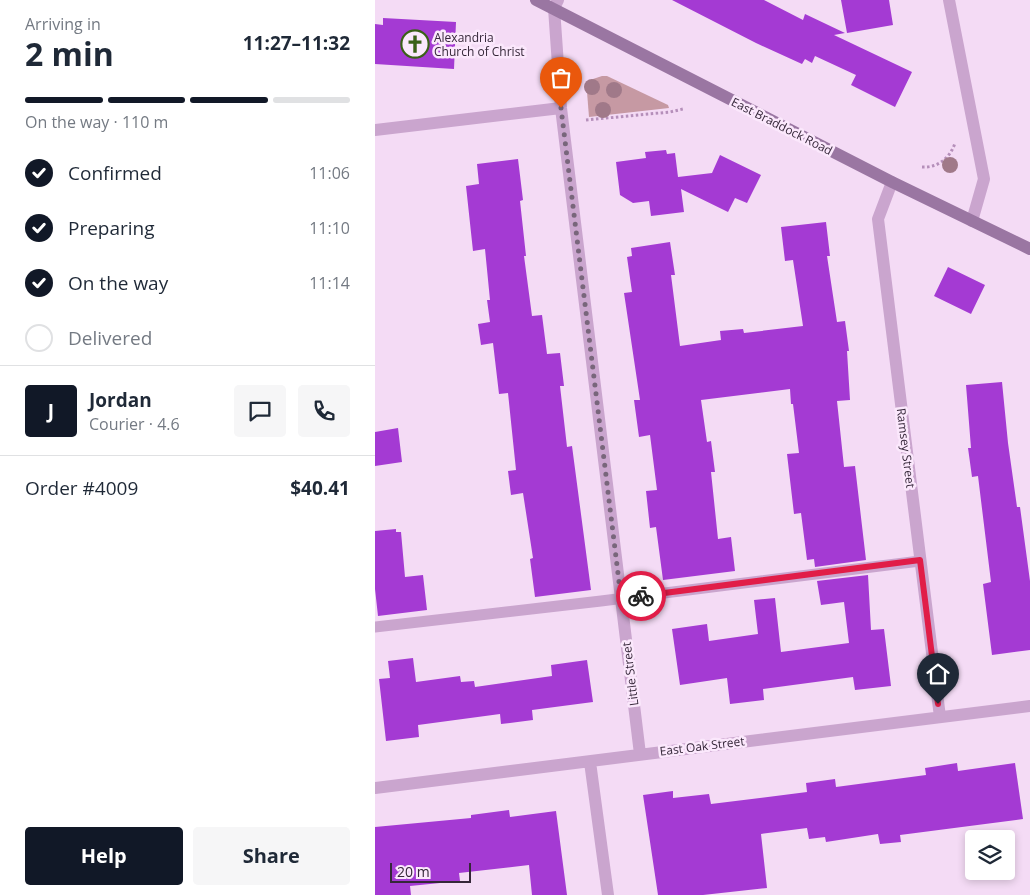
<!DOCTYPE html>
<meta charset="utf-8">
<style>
body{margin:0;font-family:"Open Sans",sans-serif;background:#f6f6f7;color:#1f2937;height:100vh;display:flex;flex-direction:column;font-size:19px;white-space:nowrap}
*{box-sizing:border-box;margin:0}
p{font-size:16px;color:#747a83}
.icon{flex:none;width:28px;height:28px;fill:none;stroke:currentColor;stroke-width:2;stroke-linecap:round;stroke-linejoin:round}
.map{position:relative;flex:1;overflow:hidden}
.details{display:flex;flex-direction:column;background:#fff;width:375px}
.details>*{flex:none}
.controls{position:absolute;left:590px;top:830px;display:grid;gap:10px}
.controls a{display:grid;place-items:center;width:50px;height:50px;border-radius:5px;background:#fff;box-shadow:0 2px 8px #0003;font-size:25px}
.scale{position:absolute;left:15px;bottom:12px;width:81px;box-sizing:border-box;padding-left:5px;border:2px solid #352739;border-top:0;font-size:14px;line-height:18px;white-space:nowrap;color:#352739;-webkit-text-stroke:4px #fbe8fc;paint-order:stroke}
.pin{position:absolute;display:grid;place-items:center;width:42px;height:42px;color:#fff;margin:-51px -21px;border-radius:50% 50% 50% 0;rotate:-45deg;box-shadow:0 0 5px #0007}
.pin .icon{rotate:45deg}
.courier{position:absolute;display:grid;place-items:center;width:50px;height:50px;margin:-25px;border:4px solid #e11d48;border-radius:50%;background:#fff;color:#222;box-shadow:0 1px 6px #0007}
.headline em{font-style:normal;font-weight:700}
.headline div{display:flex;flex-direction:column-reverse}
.headline{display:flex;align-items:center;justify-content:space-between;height:85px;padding:0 25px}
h1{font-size:32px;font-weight:700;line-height:38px}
.bar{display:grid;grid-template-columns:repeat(4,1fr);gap:8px 5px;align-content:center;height:60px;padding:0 25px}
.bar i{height:6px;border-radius:4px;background:#e0e1e3}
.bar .on{background:#111827}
.bar p{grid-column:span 4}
.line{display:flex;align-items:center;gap:12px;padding:0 25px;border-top:1px solid #e0e1e3}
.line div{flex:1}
.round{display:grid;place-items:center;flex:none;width:52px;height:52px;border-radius:5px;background:#f6f6f7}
ol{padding:0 25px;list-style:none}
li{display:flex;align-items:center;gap:15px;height:55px}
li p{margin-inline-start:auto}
li .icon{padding:5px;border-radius:50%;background:#111827;color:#fff;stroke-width:4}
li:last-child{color:#747a83}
li i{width:28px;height:28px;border:2px solid #e0e1e3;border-radius:50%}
.primary-button{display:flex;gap:10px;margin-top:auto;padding:10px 25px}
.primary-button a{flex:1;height:58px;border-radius:5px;background:#111827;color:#fff;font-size:20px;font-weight:700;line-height:58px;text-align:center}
.primary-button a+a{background:#f6f6f7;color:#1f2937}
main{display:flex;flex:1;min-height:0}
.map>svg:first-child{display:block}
.green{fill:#c699a3}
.building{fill:#a43ad3}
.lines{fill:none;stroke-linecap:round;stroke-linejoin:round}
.path{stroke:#b58fba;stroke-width:3;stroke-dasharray:2.5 2.5;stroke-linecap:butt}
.lane{stroke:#caa5ce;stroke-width:11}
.street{stroke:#caa5ce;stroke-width:12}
.secondary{stroke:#9a76a2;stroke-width:12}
.tree{fill:#a07989}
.done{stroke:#78667b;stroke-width:5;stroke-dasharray:0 9}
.route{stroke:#e11d48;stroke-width:6}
.labels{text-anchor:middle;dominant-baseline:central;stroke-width:5;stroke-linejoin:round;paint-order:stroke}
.poi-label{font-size:12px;fill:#352739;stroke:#fbe8fc;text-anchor:start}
.street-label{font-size:12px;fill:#352739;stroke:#fbe8fc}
</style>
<main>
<section class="details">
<div class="headline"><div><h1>2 min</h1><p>Arriving in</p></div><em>11:27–11:32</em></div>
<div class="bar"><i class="on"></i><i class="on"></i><i class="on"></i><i></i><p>On the way · 110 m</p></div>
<ol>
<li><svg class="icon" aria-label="check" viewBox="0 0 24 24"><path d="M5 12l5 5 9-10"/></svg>Confirmed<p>11:06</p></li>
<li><svg class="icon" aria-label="check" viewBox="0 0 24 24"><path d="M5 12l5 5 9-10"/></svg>Preparing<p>11:10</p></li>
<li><svg class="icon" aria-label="check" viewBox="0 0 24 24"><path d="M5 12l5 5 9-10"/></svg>On the way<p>11:14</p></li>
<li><i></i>Delivered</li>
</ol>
<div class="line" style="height:90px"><b class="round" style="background:#111827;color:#fff">J</b><div><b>Jordan</b><p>Courier · 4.6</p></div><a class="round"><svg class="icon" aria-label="chat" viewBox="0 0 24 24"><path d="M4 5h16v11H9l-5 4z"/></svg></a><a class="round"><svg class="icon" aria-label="phone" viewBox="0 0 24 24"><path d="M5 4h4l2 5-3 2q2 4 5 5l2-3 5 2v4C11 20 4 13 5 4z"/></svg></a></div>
<div class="line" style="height:65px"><div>Order #4009</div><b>$40.41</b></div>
<div class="primary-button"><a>Help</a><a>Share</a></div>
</section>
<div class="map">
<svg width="655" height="895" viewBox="0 0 655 895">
<rect width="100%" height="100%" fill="#f4dbf5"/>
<path class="green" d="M 227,76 L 232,76 L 293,105 L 294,108 L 214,117 L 212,92 L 218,79 Z"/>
<path class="building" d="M 297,0 L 389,0 L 428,20 L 430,14 L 470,33 L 459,35 L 537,72 L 520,107 L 476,85 L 481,75 L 440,56 L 437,63 L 430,59 L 427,64 L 381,43 Z
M 466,0 L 514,0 L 518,25 L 472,33 Z
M 8,18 L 81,22 L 79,69 L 0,64 L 0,24 L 8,25 Z
M 291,150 L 292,154 L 300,153 L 303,177 L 337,173 L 345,155 L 386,175 L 372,203 L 360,198 L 353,212 L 306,189 L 309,212 L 276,216 L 274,201 L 258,203 L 245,195 L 241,162 L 271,158 L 270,152 Z
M 143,159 L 148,200 L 145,201 L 151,256 L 149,256 L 157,316 L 167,315 L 172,354 L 185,353 L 189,386 L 185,386 L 192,447 L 197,446 L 216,590 L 160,597 L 155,559 L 158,558 L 148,493 L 136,495 L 133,471 L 141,470 L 133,393 L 124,394 L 118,343 L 106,345 L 103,324 L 115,322 L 112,300 L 115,300 L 110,249 L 98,251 L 91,186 L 104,184 L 102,164 Z
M 451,222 L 455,256 L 452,256 L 462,322 L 470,321 L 474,351 L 472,351 L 475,400 L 462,401 L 469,467 L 480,466 L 491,560 L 440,567 L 439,559 L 432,560 L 426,513 L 419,514 L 412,454 L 424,453 L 418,404 L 416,404 L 415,389 L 326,400 L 332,442 L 336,441 L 340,472 L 336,472 L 343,539 L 356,537 L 360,571 L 288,580 L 281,527 L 275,528 L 271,491 L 282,490 L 275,435 L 264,437 L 259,400 L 265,400 L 249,293 L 257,292 L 252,257 L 257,256 L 256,248 L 295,242 L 300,275 L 296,275 L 305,346 L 346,340 L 345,331 L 368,329 L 369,333 L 428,326 L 418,260 L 410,261 L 406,227 Z
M 573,267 L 610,285 L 596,314 L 559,296 Z
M 627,382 L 633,443 L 642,507 L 645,507 L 655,581 L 655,650 L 617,655 L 608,584 L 616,582 L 603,476 L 597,477 L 593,448 L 596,448 L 591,385 Z
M 23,428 L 27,462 L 0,466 L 0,432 Z
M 21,529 L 21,532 L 26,532 L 30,577 L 48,575 L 52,610 L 3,616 L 0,589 L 0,531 Z
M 493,575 L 496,630 L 509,629 L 516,686 L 480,690 L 478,677 L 388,689 L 389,700 L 355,704 L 352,678 L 305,685 L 297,629 L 332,624 L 334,641 L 383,634 L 379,600 L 400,598 L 406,652 L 474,643 L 469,602 L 446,605 L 442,581 Z
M 38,658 L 41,682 L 85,676 L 86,682 L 99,681 L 100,687 L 177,676 L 176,665 L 212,660 L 218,702 L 157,710 L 158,720 L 126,724 L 125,714 L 43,725 L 44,737 L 11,741 L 4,679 L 15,678 L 13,661 Z
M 582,763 L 583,771 L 640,763 L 648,819 L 525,835 L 526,842 L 505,844 L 503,834 L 451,842 L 450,837 L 434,839 L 432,828 L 386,834 L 392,888 L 328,895 L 283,895 L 268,795 L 298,791 L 298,798 L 334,794 L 336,804 L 432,792 L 431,783 L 460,779 L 461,787 L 551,775 L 550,768 Z
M 134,810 L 135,817 L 181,811 L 192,895 L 157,895 L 154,865 L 84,873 L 85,881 L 35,886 L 36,895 L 0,895 L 0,827 L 96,818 L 96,815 Z"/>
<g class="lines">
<path class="path" d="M 211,120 L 295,112 L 308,109
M 547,167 C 563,168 575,158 580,143"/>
<path class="lane" d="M 0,627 L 226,601 L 545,561"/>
<path class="street" d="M 183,0 L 179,8 L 186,108 L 265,754
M 574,0 L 609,179 L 597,221
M 0,130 L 186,108
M 517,182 L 503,219 L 565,717
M 215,762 L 233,895
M 0,788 L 655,706"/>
<path class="secondary" d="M 161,0 L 517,182 L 655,249"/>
</g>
<g class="tree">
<circle cx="217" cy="87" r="8"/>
<circle cx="239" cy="90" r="8"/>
<circle cx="228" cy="110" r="8"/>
<circle cx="575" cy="165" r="8"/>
</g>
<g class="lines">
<path class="done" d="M 186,108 L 246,598 L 266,596"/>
<path class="route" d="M 266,596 L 545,560 L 563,704"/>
</g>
<defs>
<g id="church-ring" transform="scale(1.4375)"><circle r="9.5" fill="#fbe8fc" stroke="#3b6018" stroke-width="1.5"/><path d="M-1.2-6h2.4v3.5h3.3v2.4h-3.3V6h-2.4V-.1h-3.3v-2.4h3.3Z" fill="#3b6018"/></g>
</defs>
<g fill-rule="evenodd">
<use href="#church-ring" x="40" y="44"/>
</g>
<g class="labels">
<g class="poi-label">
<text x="59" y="37">Alexandria<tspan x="59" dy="14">Church of Christ</tspan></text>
</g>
<g class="street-label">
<text transform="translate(407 126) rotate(27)">East Braddock Road</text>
<text transform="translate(531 448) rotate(83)">Ramsey Street</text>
<text transform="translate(255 674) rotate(-97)">Little Street</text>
<text transform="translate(327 746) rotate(-7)">East Oak Street</text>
</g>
</g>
</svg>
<div class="controls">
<a><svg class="icon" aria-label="layers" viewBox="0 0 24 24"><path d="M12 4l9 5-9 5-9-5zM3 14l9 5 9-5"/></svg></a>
</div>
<div class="scale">20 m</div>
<div class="pin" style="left:186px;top:108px;background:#ea580c"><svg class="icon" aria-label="bag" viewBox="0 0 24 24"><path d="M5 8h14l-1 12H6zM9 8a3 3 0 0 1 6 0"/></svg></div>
<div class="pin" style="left:563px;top:704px;background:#1f2937"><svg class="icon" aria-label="home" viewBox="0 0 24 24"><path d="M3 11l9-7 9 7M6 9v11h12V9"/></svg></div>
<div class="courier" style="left:266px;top:596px"><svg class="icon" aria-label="bike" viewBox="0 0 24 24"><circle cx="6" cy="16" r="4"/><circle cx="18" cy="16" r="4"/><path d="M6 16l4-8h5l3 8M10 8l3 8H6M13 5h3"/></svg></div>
</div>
</main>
